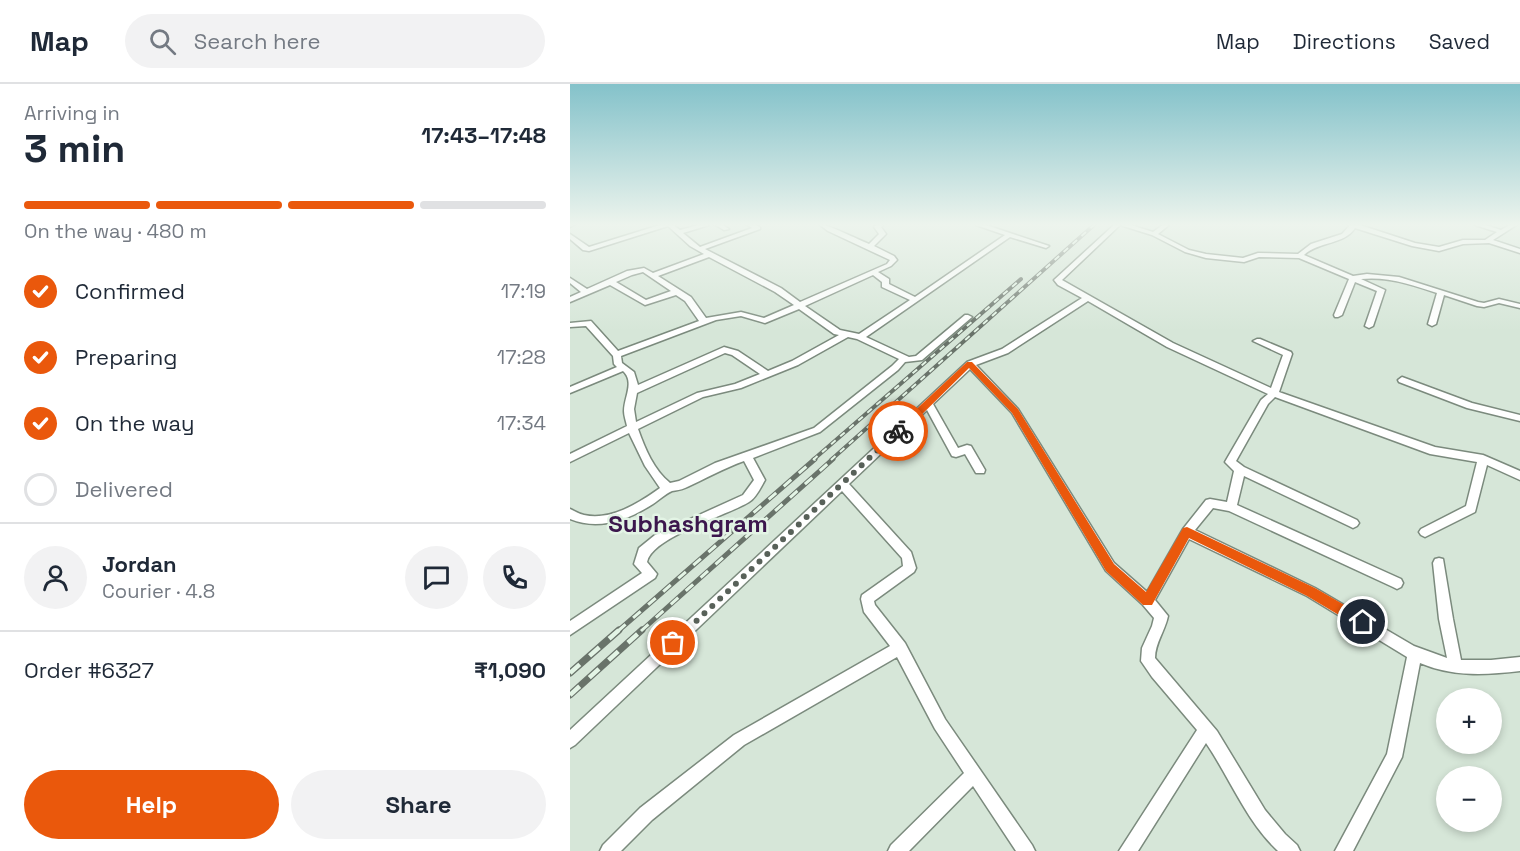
<!DOCTYPE html>
<meta charset="utf-8">
<style>
body{margin:0;font-family:"Space Grotesk",sans-serif;background:#f2f2f3;color:#1f2937;height:100vh;display:flex;flex-direction:column;font-size:22px;white-space:nowrap}
*{box-sizing:border-box;margin:0}
p{font-size:20px;color:#747a83}
.icon{flex:none;width:33px;height:33px;fill:none;stroke:currentColor;stroke-width:2;stroke-linecap:round;stroke-linejoin:round}
.map{position:relative;flex:1;overflow:hidden}
.details{display:flex;flex-direction:column;background:#fff;width:570px}
.details>*{flex:none}
.controls{position:absolute;left:866px;top:604px;display:grid;gap:12px}
.controls a{display:grid;place-items:center;width:66px;height:66px;border-radius:50%;background:#fff;box-shadow:0 3px 9px #0003;font-size:30px}
.pin{position:absolute;display:grid;place-items:center;width:51px;height:51px;color:#fff;margin:-26px;border:3px solid #fff;border-radius:50%;box-shadow:0 2px 6px #0007}
.courier{position:absolute;display:grid;place-items:center;width:60px;height:60px;margin:-30px;border:4px solid #ea580c;border-radius:50%;background:#fff;color:#222;box-shadow:0 2px 8px #0007}
.summary em{font-style:normal;font-weight:700}
.summary div{display:flex;flex-direction:column-reverse}
.summary{display:flex;align-items:center;justify-content:space-between;height:102px;padding:0 24px}
h1{font-size:39px;font-weight:700;line-height:45px}
.bar{display:grid;grid-template-columns:repeat(4,1fr);gap:9px 6px;align-content:center;height:72px;padding:0 24px}
.bar i{height:8px;border-radius:4px;background:#e0e1e3}
.bar .on{background:#ea580c}
.bar p{grid-column:span 4}
.line{display:flex;align-items:center;gap:15px;padding:0 24px;border-top:2px solid #e0e1e3}
.line div{flex:1}
.round{display:grid;place-items:center;flex:none;width:63px;height:63px;border-radius:32px;background:#f2f2f3}
ol{padding:0 24px;list-style:none}
li{display:flex;align-items:center;gap:18px;height:66px}
li p{margin-inline-start:auto}
li .icon{padding:6px;border-radius:50%;background:#ea580c;color:#fff;stroke-width:4}
li:last-child{color:#747a83}
li i{width:33px;height:33px;border:3px solid #e0e1e3;border-radius:50%}
.primary-button{display:flex;gap:12px;margin-top:auto;padding:12px 24px}
.primary-button a{flex:1;height:69px;border-radius:36px;background:#ea580c;color:#fff;font-size:24px;font-weight:700;line-height:69px;text-align:center}
.primary-button a+a{background:#f2f2f3;color:#1f2937}
header{display:flex;align-items:center;gap:36px;box-sizing:border-box;height:84px;padding:0 30px;background:#fff;border-bottom:2px solid #e0e1e3}
header strong{font-size:28px}
nav{display:flex;gap:33px;margin-inline-start:auto;font-size:21px}
.search{width:420px;height:54px;background:#f2f2f3;display:flex;align-items:center;gap:15px;box-sizing:border-box;padding:0 21px;border-radius:33px;color:#747a83;font-size:22px}
main{display:flex;flex:1;min-height:0}
.map>svg:first-child{display:block}
.lines{fill:none;stroke-linecap:round;stroke-linejoin:round}
.minor-casing{stroke:#7b8a7d;stroke-width:3}
.minor{fill:#fff;fill-rule:evenodd}
.rail-far2-casing{stroke:#69736a;stroke-width:4}
.rail-far1-casing{stroke:#69736a;stroke-width:5}
.rail-casing{stroke:#69736a;stroke-width:7}
.rail-far2{stroke:#e3f4e5;stroke-width:2;stroke-dasharray:6;stroke-linecap:butt}
.rail-far1{stroke:#e3f4e5;stroke-width:3;stroke-dasharray:10;stroke-linecap:butt}
.rail{stroke:#e3f4e5;stroke-width:4.5;stroke-dasharray:13;stroke-linecap:butt}
.route{fill:#ea580c}
.done{stroke:#586159;stroke-width:6;stroke-dasharray:0 10.8}
.labels{text-anchor:middle;dominant-baseline:central;stroke-width:5;stroke-linejoin:round;paint-order:stroke}
.district-label{font-size:24px;font-weight:bold;fill:#3c174d;stroke:#e3f4e5}
</style>
<header>
<strong>Map</strong>
<div class="search"><svg class="icon" aria-label="search" viewBox="0 0 24 24"><circle cx="10" cy="10" r="6"/><path d="M15 15l6 6"/></svg>Search here</div>
<nav><a>Map</a><a>Directions</a><a>Saved</a></nav>
</header>
<main>
<section class="details">
<div class="summary"><div><h1>3 min</h1><p>Arriving in</p></div><em>17:43–17:48</em></div>
<div class="bar"><i class="on"></i><i class="on"></i><i class="on"></i><i></i><p>On the way · 480 m</p></div>
<ol>
<li><svg class="icon" aria-label="check" viewBox="0 0 24 24"><path d="M5 12l5 5 9-10"/></svg>Confirmed<p>17:19</p></li>
<li><svg class="icon" aria-label="check" viewBox="0 0 24 24"><path d="M5 12l5 5 9-10"/></svg>Preparing<p>17:28</p></li>
<li><svg class="icon" aria-label="check" viewBox="0 0 24 24"><path d="M5 12l5 5 9-10"/></svg>On the way<p>17:34</p></li>
<li><i></i>Delivered</li>
</ol>
<div class="line" style="height:108px"><a class="round"><svg class="icon" aria-label="person" viewBox="0 0 24 24"><circle cx="12" cy="8" r="4"/><path d="M4 21q1-7 8-7t8 7"/></svg></a><div><b>Jordan</b><p>Courier · 4.8</p></div><a class="round"><svg class="icon" aria-label="chat" viewBox="0 0 24 24"><path d="M4 5h16v11H9l-5 4z"/></svg></a><a class="round"><svg class="icon" aria-label="phone" viewBox="0 0 24 24"><path d="M5 4h4l2 5-3 2q2 4 5 5l2-3 5 2v4C11 20 4 13 5 4z"/></svg></a></div>
<div class="line" style="height:78px"><div>Order #6327</div><b>₹1,090</b></div>
<div class="primary-button"><a>Help</a><a>Share</a></div>
</section>
<div class="map">
<svg width="950" height="767" viewBox="0 0 950 767">
<rect width="100%" height="100%" fill="#d6e6d8"/>
<g class="lines">
<g class="minor-casing">
<path id="minor" d="M 0,140 L 6,140 L 0,143 Z
M 93,140 L 102,140 L 110,146 L 132,140 L 140,140 L 139,141 L 113,149 L 130,163 L 182,144 L 176,140 L 183,140 L 190,143 L 190,145 L 135,165 L 211,204 L 230,218 L 317,180 L 320,176 L 258,147 L 249,140 C 257,140 289,156 299,160 L 309,150 L 304,143 C 307,139 310,140 314,140 L 311,143 L 316,150 L 304,162 L 324,172 L 327,176 L 321,182 L 308,188 L 319,195 L 319,200 L 345,213 L 435,151 L 406,141 L 405,140 L 413,140 L 479,162 L 476,164 L 440,153 L 296,253 L 339,273 L 346,272 L 395,231 L 398,231 L 402,233 L 352,276 L 335,278 L 328,286 L 250,348 L 183,374 L 195,396 C 191,403 186,414 179,418 C 156,432 82,453 77,478 L 87,490 L 85,494 L 0,551 L 0,537 L 72,489 L 64,480 L 69,464 L 85,451 L 173,411 L 184,396 L 174,377 C 154,384 135,395 115,404 C 111,406 106,406 102,407 C 95,410 89,416 83,420 C 58,436 29,447 0,435 L 0,425 C 5,427 9,430 14,431 C 41,437 69,419 90,404 L 75,382 L 59,349 L 0,378 L 0,370 L 57,342 C 56,337 54,332 54,327 C 54,313 65,298 53,287 L 0,309 L 0,303 L 47,283 L 44,280 L 43,272 L 16,242 L 0,243 L 0,239 L 21,237 L 48,267 L 129,237 L 115,217 L 106,211 L 75,221 L 40,201 L 0,218 L 0,213 L 11,208 L 0,199 L 0,194 L 17,205 L 57,187 L 74,184 L 83,189 L 134,170 L 120,162 L 98,142 L 19,167 L 13,166 L 0,155 L 0,150 L 19,163 ZM 139,173 L 205,208 L 224,221 L 194,234 L 171,228 L 136,234 L 121,213 L 88,192 ZM 73,188 L 101,207 L 76,216 L 46,198 L 62,191 ZM 303,191 L 312,198 L 312,203 L 340,216 L 289,250 L 270,246 L 235,222 ZM 229,225 L 264,250 L 269,251 L 222,277 L 198,287 L 168,267 L 154,263 L 68,301 L 64,288 L 52,279 L 51,272 L 146,236 L 171,232 L 195,239 ZM 278,253 L 287,255 L 329,275 L 322,282 L 244,344 L 145,379 L 109,397 L 100,399 C 84,386 75,365 68,345 L 133,313 L 171,304 L 228,281 ZM 155,269 L 162,271 L 190,290 L 165,300 L 127,309 L 66,338 L 64,325 L 67,309 Z
M 144,140 L 151,140 L 159,145 L 154,146 Z
M 545,140 L 558,140 L 583,148 L 594,140 L 600,140 L 588,150 L 619,166 L 636,170 L 673,174 L 688,169 L 728,170 L 741,160 L 772,150 L 781,140 L 787,140 L 845,159 L 869,163 L 893,156 L 915,156 L 927,148 L 905,141 L 904,140 L 912,140 L 931,146 L 941,140 L 948,140 L 923,156 L 950,165 L 950,169 L 919,159 L 893,160 L 869,167 L 842,162 L 785,144 C 774,161 749,157 734,171 L 783,192 L 797,190 L 829,193 L 908,218 L 914,219 L 929,215 L 950,220 L 950,224 L 929,219 L 914,223 L 907,222 L 874,211 L 866,240 L 862,242 L 858,240 L 867,209 C 843,201 817,192 791,195 L 815,206 L 803,242 L 799,244 L 795,242 L 807,207 L 785,198 L 772,231 L 768,233 L 765,233 L 764,231 L 779,195 L 729,174 L 689,173 L 674,178 L 636,174 L 615,168 L 582,151 L 550,141 L 492,196 L 603,259 L 701,304 L 713,271 L 683,257 L 687,255 L 690,255 L 721,268 L 722,270 L 709,308 L 865,363 L 913,371 L 950,387 L 950,396 L 917,381 L 905,428 L 855,453 L 851,451 L 849,448 L 851,445 L 896,422 L 907,378 L 860,370 L 705,313 L 698,320 L 666,377 L 674,383 L 787,436 L 789,439 L 787,442 L 783,444 L 779,442 L 674,392 L 667,421 L 831,495 L 833,499 L 831,503 L 827,505 L 823,503 L 659,427 L 643,424 L 625,446 L 745,504 L 844,562 L 877,574 L 869,535 L 863,479 L 865,475 L 869,474 L 873,475 L 883,535 L 891,576 L 921,576 L 950,573 L 950,587 C 915,591 883,593 850,579 L 832,673 L 783,767 L 765,767 L 817,670 L 837,573 L 737,512 L 619,455 L 585,516 L 598,532 C 595,547 585,559 585,574 L 647,647 L 695,726 L 715,750 L 727,761 L 730,767 L 708,767 C 676,737 660,694 636,659 L 568,767 L 549,767 L 627,646 L 582,593 L 571,577 L 572,564 L 582,542 L 584,534 L 573,521 L 536,487 L 442,329 L 400,285 L 363,320 L 388,364 L 397,361 L 401,362 L 415,386 L 414,389 L 406,389 L 395,370 L 386,373 L 382,372 L 357,326 L 279,400 L 341,468 L 346,484 L 344,488 L 304,517 L 305,521 L 335,559 L 375,635 L 462,761 L 465,767 L 446,767 L 403,702 L 339,767 L 318,767 L 321,761 L 394,689 L 365,645 L 327,573 L 174,661 L 82,736 L 51,767 L 30,767 L 33,761 L 70,724 L 164,651 L 320,562 L 294,528 L 291,515 L 292,511 L 333,482 L 332,474 L 272,407 L 5,661 L 0,664 L 0,646 L 397,278 L 432,265 L 512,214 L 488,201 L 484,196 ZM 518,217 L 597,263 L 698,310 L 691,316 L 655,378 L 664,387 L 657,418 L 640,415 L 636,416 L 613,445 L 577,508 L 544,479 L 448,325 L 406,281 L 438,269 Z
M 832,293 L 902,319 L 950,331 L 950,337 L 897,324 L 829,298 L 828,296 Z"/>
</g>
<use href="#minor" class="minor"/>
<g class="rail-far2-casing">
<path id="rail-far2" d="M 243,376 L 451,195
M 261,376 L 525,140"/>
</g>
<g class="rail-far1-casing">
<path id="rail-far1" d="M 48,547 L 245,375
M 71,547 L 263,375"/>
</g>
<g class="rail-casing">
<path id="rail" d="M 0,589 L 49,546
M 0,611 L 72,546"/>
</g>
<use href="#rail-far2" class="rail-far2"/>
<use href="#rail-far1" class="rail-far1"/>
<use href="#rail" class="rail"/>
</g>
<linearGradient id="sky" x2="0" y2="1"><stop stop-color="#84c2ca"/><stop offset="0.57" stop-color="#edf4ed"/><stop offset="1" stop-color="#edf4ed" stop-opacity="0"/></linearGradient>
<rect width="950" height="247" fill="url(#sky)"/>
<path class="route" d="M 397,278 L 402,278 L 448,325 L 544,480 L 576,508 L 613,444 L 617,443 L 745,504 L 797,534 L 797,543 L 789,543 L 737,512 L 619,454 L 582,521 L 573,521 L 536,487 L 442,329 L 399,284 L 332,350 L 325,350 L 325,345 Z"/>
<g class="lines">
<path class="done" d="M 103,559 L 328,347"/>
</g>
<g class="labels">
<g class="district-label">
<text x="118" y="439">Subhashgram</text>
</g>
</g>
</svg>
<div class="controls">
<a>+</a>
<a>−</a>
</div>
<div class="pin" style="left:103px;top:559px;background:#ea580c"><svg class="icon" aria-label="bag" viewBox="0 0 24 24"><path d="M5 8h14l-1 12H6zM9 8a3 3 0 0 1 6 0"/></svg></div>
<div class="pin" style="left:793px;top:538px;background:#1f2937"><svg class="icon" aria-label="home" viewBox="0 0 24 24"><path d="M3 11l9-7 9 7M6 9v11h12V9"/></svg></div>
<div class="courier" style="left:328px;top:347px"><svg class="icon" aria-label="bike" viewBox="0 0 24 24"><circle cx="6" cy="16" r="4"/><circle cx="18" cy="16" r="4"/><path d="M6 16l4-8h5l3 8M10 8l3 8H6M13 5h3"/></svg></div>
</div>
</main>
